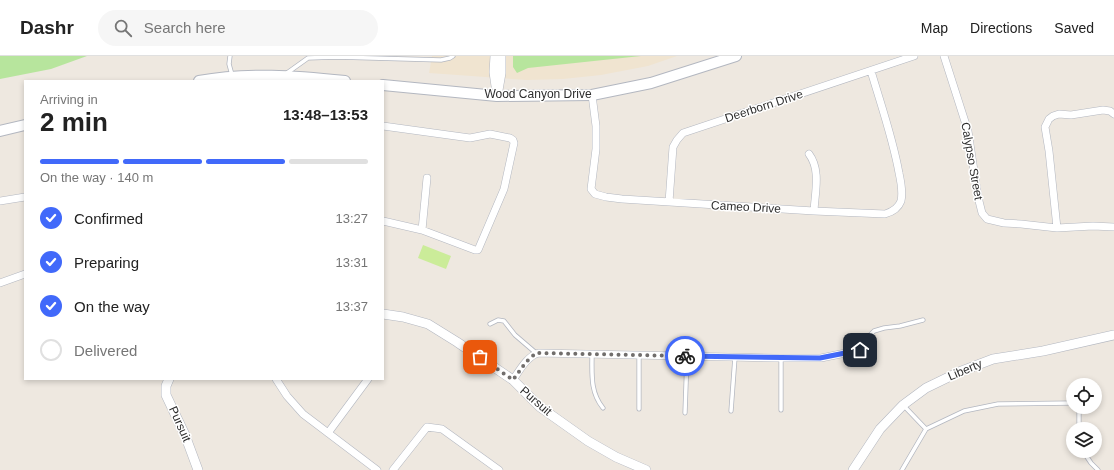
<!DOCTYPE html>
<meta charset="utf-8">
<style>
body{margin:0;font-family:Arial,sans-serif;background:#f6f6f6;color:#222;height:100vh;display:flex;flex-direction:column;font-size:15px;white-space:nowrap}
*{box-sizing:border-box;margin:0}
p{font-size:13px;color:#767676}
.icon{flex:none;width:22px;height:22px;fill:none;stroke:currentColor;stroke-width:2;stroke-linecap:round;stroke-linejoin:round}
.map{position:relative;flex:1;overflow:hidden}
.sheet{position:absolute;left:24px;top:24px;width:360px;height:300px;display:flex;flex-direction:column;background:#fff;border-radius:0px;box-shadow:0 2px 6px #0003}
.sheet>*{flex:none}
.buttons{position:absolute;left:1066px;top:322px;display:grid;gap:8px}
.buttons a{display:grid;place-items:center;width:36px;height:36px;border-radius:50%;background:#fff;box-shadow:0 2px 6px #0003;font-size:20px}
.pin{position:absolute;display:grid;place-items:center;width:34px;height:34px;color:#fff;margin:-17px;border-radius:8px;box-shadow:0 2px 6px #0006}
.courier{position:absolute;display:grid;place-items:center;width:40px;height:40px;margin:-20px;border:3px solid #4169fa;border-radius:50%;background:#fff;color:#222;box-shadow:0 1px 5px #0007}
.headline em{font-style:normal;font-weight:700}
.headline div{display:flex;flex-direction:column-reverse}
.headline{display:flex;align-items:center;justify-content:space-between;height:68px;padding:0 16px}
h1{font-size:26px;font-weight:700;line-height:30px}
.bar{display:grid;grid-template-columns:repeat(4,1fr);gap:6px 4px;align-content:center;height:48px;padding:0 16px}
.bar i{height:5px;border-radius:3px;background:#e0e0e0}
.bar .active{background:#4169fa}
.bar p{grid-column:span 4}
ol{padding:0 16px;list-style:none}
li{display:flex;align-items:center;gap:12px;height:44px}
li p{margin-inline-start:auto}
li .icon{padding:4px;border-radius:50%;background:#4169fa;color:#fff;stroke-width:4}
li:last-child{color:#767676}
li i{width:22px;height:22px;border:2px solid #e0e0e0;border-radius:50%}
header{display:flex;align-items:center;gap:24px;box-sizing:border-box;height:56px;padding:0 20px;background:#fff;border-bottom:1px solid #e0e0e0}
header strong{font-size:19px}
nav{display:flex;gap:22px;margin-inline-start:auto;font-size:14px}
.search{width:280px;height:36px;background:#f6f6f6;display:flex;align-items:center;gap:10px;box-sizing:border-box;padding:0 14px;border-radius:22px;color:#767676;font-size:15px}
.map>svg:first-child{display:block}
.education{fill:#f0e4d0}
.green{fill:#b7e59d}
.pitch{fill:#cbec99}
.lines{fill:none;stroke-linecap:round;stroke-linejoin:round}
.service-casing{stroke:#b3b7c0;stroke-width:5}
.minor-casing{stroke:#b3b7c0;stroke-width:8}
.tertiary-casing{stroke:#b3b7c0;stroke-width:10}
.secondary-casing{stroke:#b3b7c0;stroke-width:12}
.service{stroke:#fff;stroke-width:3.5}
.minor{stroke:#fff;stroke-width:7}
.tertiary{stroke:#fff;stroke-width:9}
.secondary{stroke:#fff;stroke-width:10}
.done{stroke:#716e6c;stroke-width:4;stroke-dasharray:0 7.2}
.route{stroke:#4169fa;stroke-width:5}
.labels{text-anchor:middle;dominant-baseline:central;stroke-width:3;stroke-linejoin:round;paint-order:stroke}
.street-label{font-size:12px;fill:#2d2d2d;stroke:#fff}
</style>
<header>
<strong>Dashr</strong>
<div class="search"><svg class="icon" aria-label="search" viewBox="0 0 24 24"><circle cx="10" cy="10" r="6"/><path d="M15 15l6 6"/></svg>Search here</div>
<nav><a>Map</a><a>Directions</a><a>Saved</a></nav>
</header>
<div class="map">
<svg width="1114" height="414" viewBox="0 0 1114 414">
<rect width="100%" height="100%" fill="#eee8e0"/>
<path class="education" d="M 432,0 L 677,0 L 648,10 L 601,19 L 563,23 L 527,24 L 429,17 Z"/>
<path class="green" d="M 0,0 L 87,0 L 51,13 L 0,23 Z
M 513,0 L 641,0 L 528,12 L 517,17 L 513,11 Z"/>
<path class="pitch" d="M 423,189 L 451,200 L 446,213 L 418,202 Z"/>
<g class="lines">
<g class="service-casing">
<path id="service" d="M 230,0 L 229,8 L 232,19
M 287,17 L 308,2 L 336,1 L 441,4 L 450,2 L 453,0
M 490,268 L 498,264 L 504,265 L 515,279 L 536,297
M 860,294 L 870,279 L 874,275 L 884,272 L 900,270 L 923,264
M 592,298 C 592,318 590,336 603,352
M 904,350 L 926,373
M 639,353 L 639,299
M 781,354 L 781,302
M 731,355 L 735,301
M 685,357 L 687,300
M 1079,373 L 1079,351
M 1083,395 L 1091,407 L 1098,414
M 902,414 L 926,373 L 964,355 L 998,348 L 1073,347"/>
</g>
<g class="minor-casing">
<path id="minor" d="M 944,0 L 968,75 L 978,141 L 982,157 L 987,163 L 1004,167 L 1021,168 L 1057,172 L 1093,170 L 1114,171
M 592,39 L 596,70 L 596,93 L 591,133 L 595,138 L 606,141 L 622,143 L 814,155 L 885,158 C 892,156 898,153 901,145 C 903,136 901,126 899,117 C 893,83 881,49 871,15
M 383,70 L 470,82 L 490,78 L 510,82 L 513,84 L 514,87 L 504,133 L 478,194 L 475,194 L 422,174 L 383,165
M 809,98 C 821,114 815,136 814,155
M 0,145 L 25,141
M 669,146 L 673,91 L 677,84 L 683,77 L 914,0
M 1057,172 L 1049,95 L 1045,71 L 1049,63 L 1053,60 L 1059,58 L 1071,59 L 1103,54 L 1110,55 L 1114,58
M 422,174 L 427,122
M 0,227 L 25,218
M 276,323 L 287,340 L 303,358 L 377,414
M 513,324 C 519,315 528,299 539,297 L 774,302 L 821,302 L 860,294
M 328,377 L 368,323
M 393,414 L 427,371 L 442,373 L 499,414"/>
</g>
<g class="tertiary-casing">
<path id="tertiary" d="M 495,0 L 494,16 L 496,30
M 497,40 L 501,17 L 501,0
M 383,258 L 403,261 L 428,268 L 457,286 L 513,324 L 540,351 L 588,385 L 616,401 L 646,414
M 169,323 L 166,330 L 166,339 L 185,379 L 198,414
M 853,414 L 880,373 L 903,349 L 926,332 L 959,316 L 993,303 L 1043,295 L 1114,279"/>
</g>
<g class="secondary-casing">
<path id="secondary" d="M 199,25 C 247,16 296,20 345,25
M 383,29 L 497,40 L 592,39 L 651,27 L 736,0
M 0,75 L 25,69"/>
</g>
<use href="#service" class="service"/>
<use href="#minor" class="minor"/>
<use href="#tertiary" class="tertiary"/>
<use href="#secondary" class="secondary"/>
</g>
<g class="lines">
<path class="done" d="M 480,301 L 513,324 L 526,306 L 536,297 L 685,300"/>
<path class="route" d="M 685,300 L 820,302 L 860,294"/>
</g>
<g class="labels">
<g class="street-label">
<text x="538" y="38">Wood Canyon Drive</text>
<text transform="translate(764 50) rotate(-18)">Deerborn Drive</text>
<text transform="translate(972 105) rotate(80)">Calypso Street</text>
<text transform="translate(746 151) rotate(3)">Cameo Drive</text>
<text transform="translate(965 314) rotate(-23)">Liberty</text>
<text transform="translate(536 345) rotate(41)">Pursuit</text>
<text transform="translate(180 368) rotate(66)">Pursuit</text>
</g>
</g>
</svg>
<div class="buttons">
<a><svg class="icon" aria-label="locate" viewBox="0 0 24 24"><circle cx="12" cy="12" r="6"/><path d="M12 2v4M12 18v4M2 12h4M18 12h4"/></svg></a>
<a><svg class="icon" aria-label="layers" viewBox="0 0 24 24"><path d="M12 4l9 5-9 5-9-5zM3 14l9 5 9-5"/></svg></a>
</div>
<div class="pin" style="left:480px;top:301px;background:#ea580c"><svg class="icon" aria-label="bag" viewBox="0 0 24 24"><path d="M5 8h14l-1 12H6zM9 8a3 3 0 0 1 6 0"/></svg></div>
<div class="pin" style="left:860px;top:294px;background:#1f2937"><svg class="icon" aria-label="home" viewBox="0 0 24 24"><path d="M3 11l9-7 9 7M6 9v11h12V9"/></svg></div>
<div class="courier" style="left:685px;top:300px"><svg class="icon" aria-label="bike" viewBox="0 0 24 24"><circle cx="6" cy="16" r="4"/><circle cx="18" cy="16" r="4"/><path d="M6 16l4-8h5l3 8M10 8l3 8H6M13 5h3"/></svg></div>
<section class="sheet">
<div class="headline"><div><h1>2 min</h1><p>Arriving in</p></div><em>13:48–13:53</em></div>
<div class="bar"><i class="active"></i><i class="active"></i><i class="active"></i><i></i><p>On the way · 140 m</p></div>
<ol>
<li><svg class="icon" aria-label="check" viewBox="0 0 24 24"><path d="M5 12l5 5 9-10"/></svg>Confirmed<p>13:27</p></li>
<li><svg class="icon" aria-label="check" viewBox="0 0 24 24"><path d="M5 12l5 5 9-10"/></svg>Preparing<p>13:31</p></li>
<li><svg class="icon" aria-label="check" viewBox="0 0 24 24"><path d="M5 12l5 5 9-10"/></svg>On the way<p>13:37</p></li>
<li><i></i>Delivered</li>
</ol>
</section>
</div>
